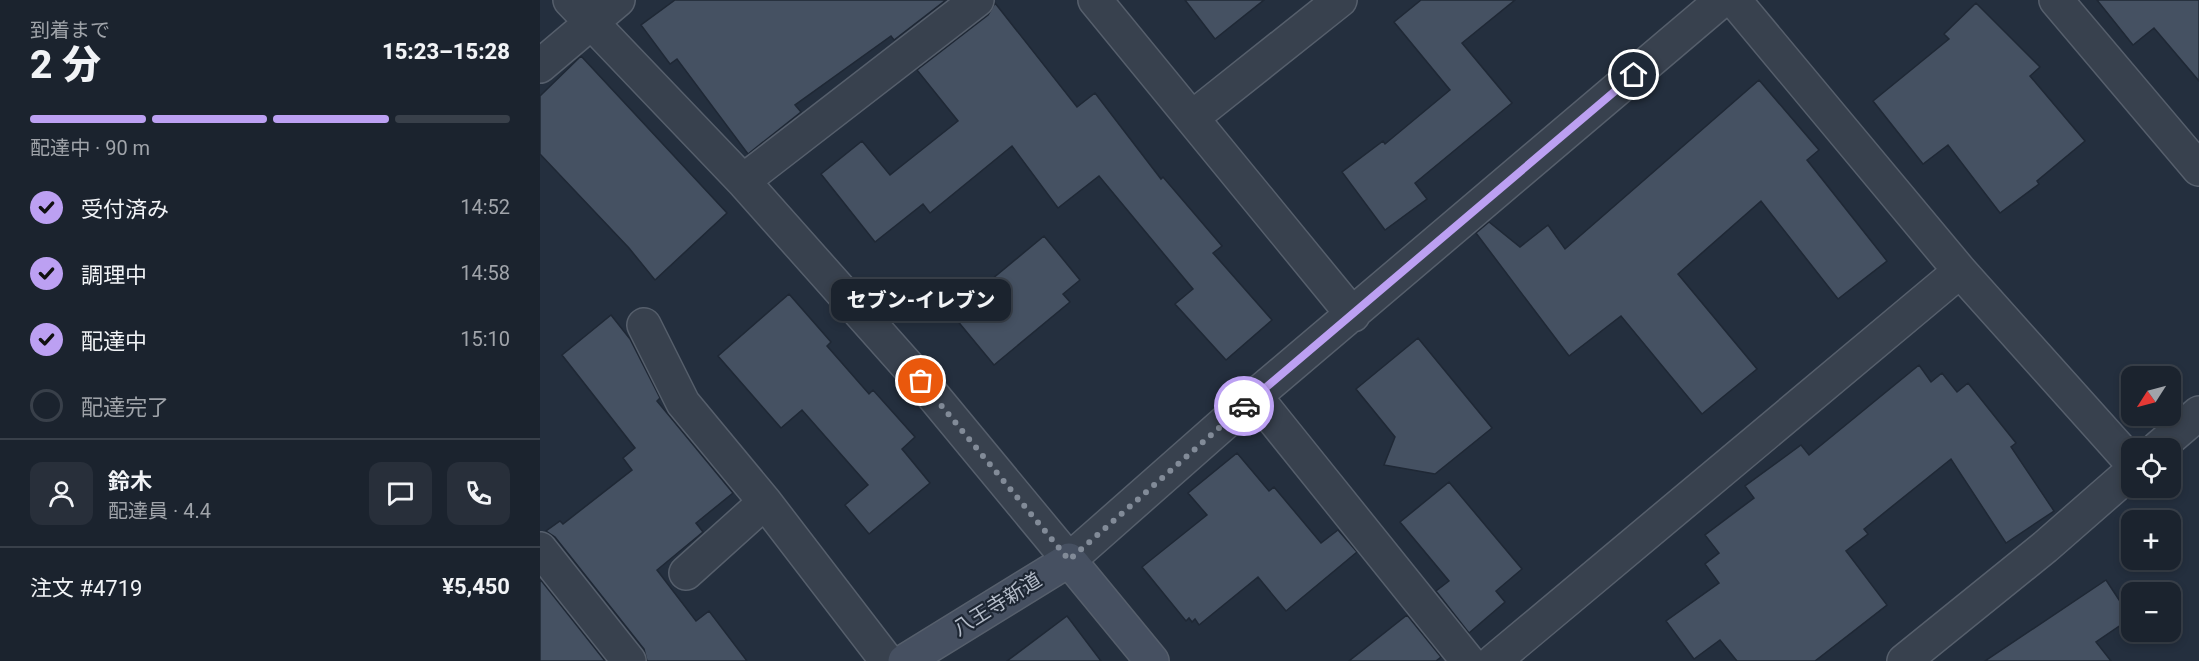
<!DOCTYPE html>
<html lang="ja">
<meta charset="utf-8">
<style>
body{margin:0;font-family:Roboto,"Noto Sans JP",sans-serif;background:#282f3a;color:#f1f3f6;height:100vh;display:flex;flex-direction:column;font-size:22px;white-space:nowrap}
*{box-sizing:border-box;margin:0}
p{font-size:20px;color:#a0a4aa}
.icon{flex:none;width:33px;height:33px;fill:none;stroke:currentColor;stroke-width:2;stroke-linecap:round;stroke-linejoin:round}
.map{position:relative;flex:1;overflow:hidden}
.side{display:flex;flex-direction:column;background:#1b232e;width:540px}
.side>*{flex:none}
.needle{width:39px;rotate:234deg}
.controls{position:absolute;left:1581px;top:366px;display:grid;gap:12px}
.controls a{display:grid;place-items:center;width:60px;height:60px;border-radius:12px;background:#1b232e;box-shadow:0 3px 9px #0003,0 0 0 2px #39404a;font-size:30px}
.pin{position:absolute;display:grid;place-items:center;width:51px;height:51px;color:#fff;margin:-26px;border:3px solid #fff;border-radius:50%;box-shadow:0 2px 6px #0007}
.courier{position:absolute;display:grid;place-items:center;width:60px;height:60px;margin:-30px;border:4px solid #bca0f2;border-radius:50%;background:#fff;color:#222;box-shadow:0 2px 8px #0007}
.bubble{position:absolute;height:42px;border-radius:12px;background:#1b232e;box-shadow:0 3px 9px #0003,0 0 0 2px #39404a;font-size:20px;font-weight:800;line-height:42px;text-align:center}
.headline em{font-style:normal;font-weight:800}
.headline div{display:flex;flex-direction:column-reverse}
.headline{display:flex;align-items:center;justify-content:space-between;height:102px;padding:0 30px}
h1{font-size:39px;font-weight:800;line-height:45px}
.bar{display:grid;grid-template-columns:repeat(4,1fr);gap:9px 6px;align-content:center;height:72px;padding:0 30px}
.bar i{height:8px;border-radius:4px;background:#39404a}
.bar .on{background:#bca0f2}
.bar p{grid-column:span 4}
.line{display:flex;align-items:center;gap:15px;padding:0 30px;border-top:2px solid #39404a}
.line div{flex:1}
.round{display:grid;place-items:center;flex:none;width:63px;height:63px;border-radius:12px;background:#282f3a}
ol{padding:0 30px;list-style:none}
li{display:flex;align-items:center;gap:18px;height:66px}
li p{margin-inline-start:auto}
li .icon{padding:6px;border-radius:50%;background:#bca0f2;color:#111;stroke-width:4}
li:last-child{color:#a0a4aa}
li i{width:33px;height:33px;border:3px solid #39404a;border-radius:50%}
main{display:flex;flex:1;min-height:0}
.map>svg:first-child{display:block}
.building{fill:#455162;stroke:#1f2835;stroke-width:1.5}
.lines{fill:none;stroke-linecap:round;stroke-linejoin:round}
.street-casing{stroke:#565f6c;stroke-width:36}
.secondary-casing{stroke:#565f6c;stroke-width:36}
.street{stroke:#38414e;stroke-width:33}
.secondary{stroke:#465061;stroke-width:33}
.done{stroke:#828b98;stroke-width:6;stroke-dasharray:0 10.8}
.route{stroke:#bca0f2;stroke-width:8}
.labels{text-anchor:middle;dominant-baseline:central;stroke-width:4.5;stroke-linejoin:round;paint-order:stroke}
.street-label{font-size:20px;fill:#b4bcc9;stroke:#1d2633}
</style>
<main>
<section class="side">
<div class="headline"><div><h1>2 分</h1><p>到着まで</p></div><em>15:23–15:28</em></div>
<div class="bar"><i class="on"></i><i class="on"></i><i class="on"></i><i></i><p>配達中 · 90 m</p></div>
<ol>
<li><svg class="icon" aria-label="check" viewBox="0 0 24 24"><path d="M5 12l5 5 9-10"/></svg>受付済み<p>14:52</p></li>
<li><svg class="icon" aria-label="check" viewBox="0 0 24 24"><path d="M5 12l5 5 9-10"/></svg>調理中<p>14:58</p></li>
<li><svg class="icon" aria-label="check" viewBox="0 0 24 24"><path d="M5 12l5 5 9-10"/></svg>配達中<p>15:10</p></li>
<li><i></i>配達完了</li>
</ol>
<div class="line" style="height:108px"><a class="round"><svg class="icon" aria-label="person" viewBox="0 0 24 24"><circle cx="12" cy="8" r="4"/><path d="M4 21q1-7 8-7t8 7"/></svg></a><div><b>鈴木</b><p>配達員 · 4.4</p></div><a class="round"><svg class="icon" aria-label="chat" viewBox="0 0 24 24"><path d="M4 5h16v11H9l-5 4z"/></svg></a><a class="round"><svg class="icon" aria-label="phone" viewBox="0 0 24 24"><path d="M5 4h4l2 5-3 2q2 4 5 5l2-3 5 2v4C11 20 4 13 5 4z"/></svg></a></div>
<div class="line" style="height:78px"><div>注文 #4719</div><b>¥5,450</b></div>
</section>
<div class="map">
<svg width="1659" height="661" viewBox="0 0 1659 661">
<rect width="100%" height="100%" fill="#242f3e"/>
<path class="building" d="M 135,0 L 406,0 L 354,40 L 351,36 L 255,105 L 261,112 L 208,154 L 137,59 L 130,64 L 101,25 Z
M 645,0 L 724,0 L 675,39 Z
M 881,0 L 975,0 L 922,43 L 972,103 L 875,183 L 887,199 L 845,230 L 802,172 L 843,141 L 845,144 L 910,90 L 854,22 Z
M 1557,0 L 1659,0 L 1659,81 L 1614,28 L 1593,45 Z
M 455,3 L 537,107 L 555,93 L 621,179 L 623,177 L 682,246 L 673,253 L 732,320 L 686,360 L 635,304 L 653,289 L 559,176 L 518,208 L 472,146 L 390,213 L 383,204 L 335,242 L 281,174 L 322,141 L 350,175 L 418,121 L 377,70 L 448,15 Z
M 1436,3 L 1500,67 L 1490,76 L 1545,141 L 1497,181 L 1499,184 L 1460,213 L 1408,145 L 1383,164 L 1333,101 L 1409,39 L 1404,34 Z
M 41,56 L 187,213 L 115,280 L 89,248 L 0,154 L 0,96 Z
M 1219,80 L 1279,150 L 1267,160 L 1347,261 L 1298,299 L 1221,201 L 1138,274 L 1217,369 L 1162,414 L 1081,316 L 1029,356 L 936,233 L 949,222 L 980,247 L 1008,225 L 1025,249 Z
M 504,236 L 540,280 L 523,294 L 530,302 L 454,365 L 411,313 Z
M 249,294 L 291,342 L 287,346 L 329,394 L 333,390 L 375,437 L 362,449 L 390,483 L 329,534 L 305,505 L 328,485 L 262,410 L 241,428 L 178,356 Z
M 71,315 L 90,339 L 120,398 L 117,401 L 193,493 L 156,523 L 163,532 L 117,570 L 156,621 L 169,611 L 207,661 L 107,661 L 104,649 L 15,537 L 6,531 L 20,521 L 23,524 L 92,470 L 83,458 L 95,448 L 22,355 Z
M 878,338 L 952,428 L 895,474 L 844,465 L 855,437 L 816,389 Z
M 1379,365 L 1391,382 L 1402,373 L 1417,392 L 1428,383 L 1476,443 L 1471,447 L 1514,511 L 1466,543 L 1411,459 L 1324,529 L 1328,534 L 1306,551 L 1347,605 L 1275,661 L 1197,661 L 1180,640 L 1154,659 L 1126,621 L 1179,583 L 1165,564 L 1179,553 L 1165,535 L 1214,498 L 1205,486 L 1261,445 L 1269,455 Z
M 697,453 L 729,491 L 734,487 L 781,543 L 798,530 L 817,552 L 746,611 L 718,577 L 659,625 L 655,619 L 652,622 L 649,618 L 646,621 L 602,567 L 667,515 L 648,493 Z
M 909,482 L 982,569 L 956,591 L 965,602 L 929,633 L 896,591 L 909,581 L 860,522 Z
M 0,579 L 65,661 L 0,661 Z
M 1566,580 L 1591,618 L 1556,642 L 1571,661 L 1445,661 Z
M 867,615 L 901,657 L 896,661 L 809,661 Z
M 527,616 L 561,661 L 467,661 Z"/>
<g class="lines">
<g class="street-casing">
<path id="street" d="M 30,0 L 203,181 L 381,381 L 529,560 L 715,396 L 1182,0
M 555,0 L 813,315
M 1194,0 L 1420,271 L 1592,463
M 1516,0 L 1659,169
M 0,66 L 78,0
M 653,117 L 800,0
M 203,181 L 437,0
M 104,325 L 143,403 L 225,502 L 146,573
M 715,396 L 928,661
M 1618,448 L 1659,413
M 225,502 L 347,661
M 0,549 L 89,661
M 954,661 L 1420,271
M 1364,661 L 1505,547 L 1592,471"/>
</g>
<g class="secondary-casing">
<path id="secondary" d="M 365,661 L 529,560 L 612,661"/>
</g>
<use href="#street" class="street"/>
<use href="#secondary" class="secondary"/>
</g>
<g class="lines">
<path class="done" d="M 381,381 L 529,560 L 704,406"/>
<path class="route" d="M 704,406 L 1094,75"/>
</g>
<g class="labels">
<g class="street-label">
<text transform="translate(457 604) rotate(-32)">八王寺新道</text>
</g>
</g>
</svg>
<div class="controls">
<a><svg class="needle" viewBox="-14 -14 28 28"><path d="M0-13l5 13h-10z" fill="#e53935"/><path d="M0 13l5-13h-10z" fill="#a0a4aa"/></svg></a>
<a><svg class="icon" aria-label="locate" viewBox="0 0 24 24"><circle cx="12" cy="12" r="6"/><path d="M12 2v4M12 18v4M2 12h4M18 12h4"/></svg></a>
<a>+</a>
<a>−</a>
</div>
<div class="pin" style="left:381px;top:381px;background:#ea580c"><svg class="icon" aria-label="bag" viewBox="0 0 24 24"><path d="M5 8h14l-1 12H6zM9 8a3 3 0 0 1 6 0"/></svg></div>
<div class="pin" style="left:1094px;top:75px;background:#1f2937"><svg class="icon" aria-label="home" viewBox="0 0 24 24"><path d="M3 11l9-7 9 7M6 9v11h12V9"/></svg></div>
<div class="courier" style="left:704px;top:406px"><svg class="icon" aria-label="car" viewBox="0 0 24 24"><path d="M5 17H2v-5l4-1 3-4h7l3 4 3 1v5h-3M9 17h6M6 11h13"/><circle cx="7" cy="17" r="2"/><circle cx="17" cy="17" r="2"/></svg></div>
<div class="bubble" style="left:291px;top:279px;width:180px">セブン-イレブン</div>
</div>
</main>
